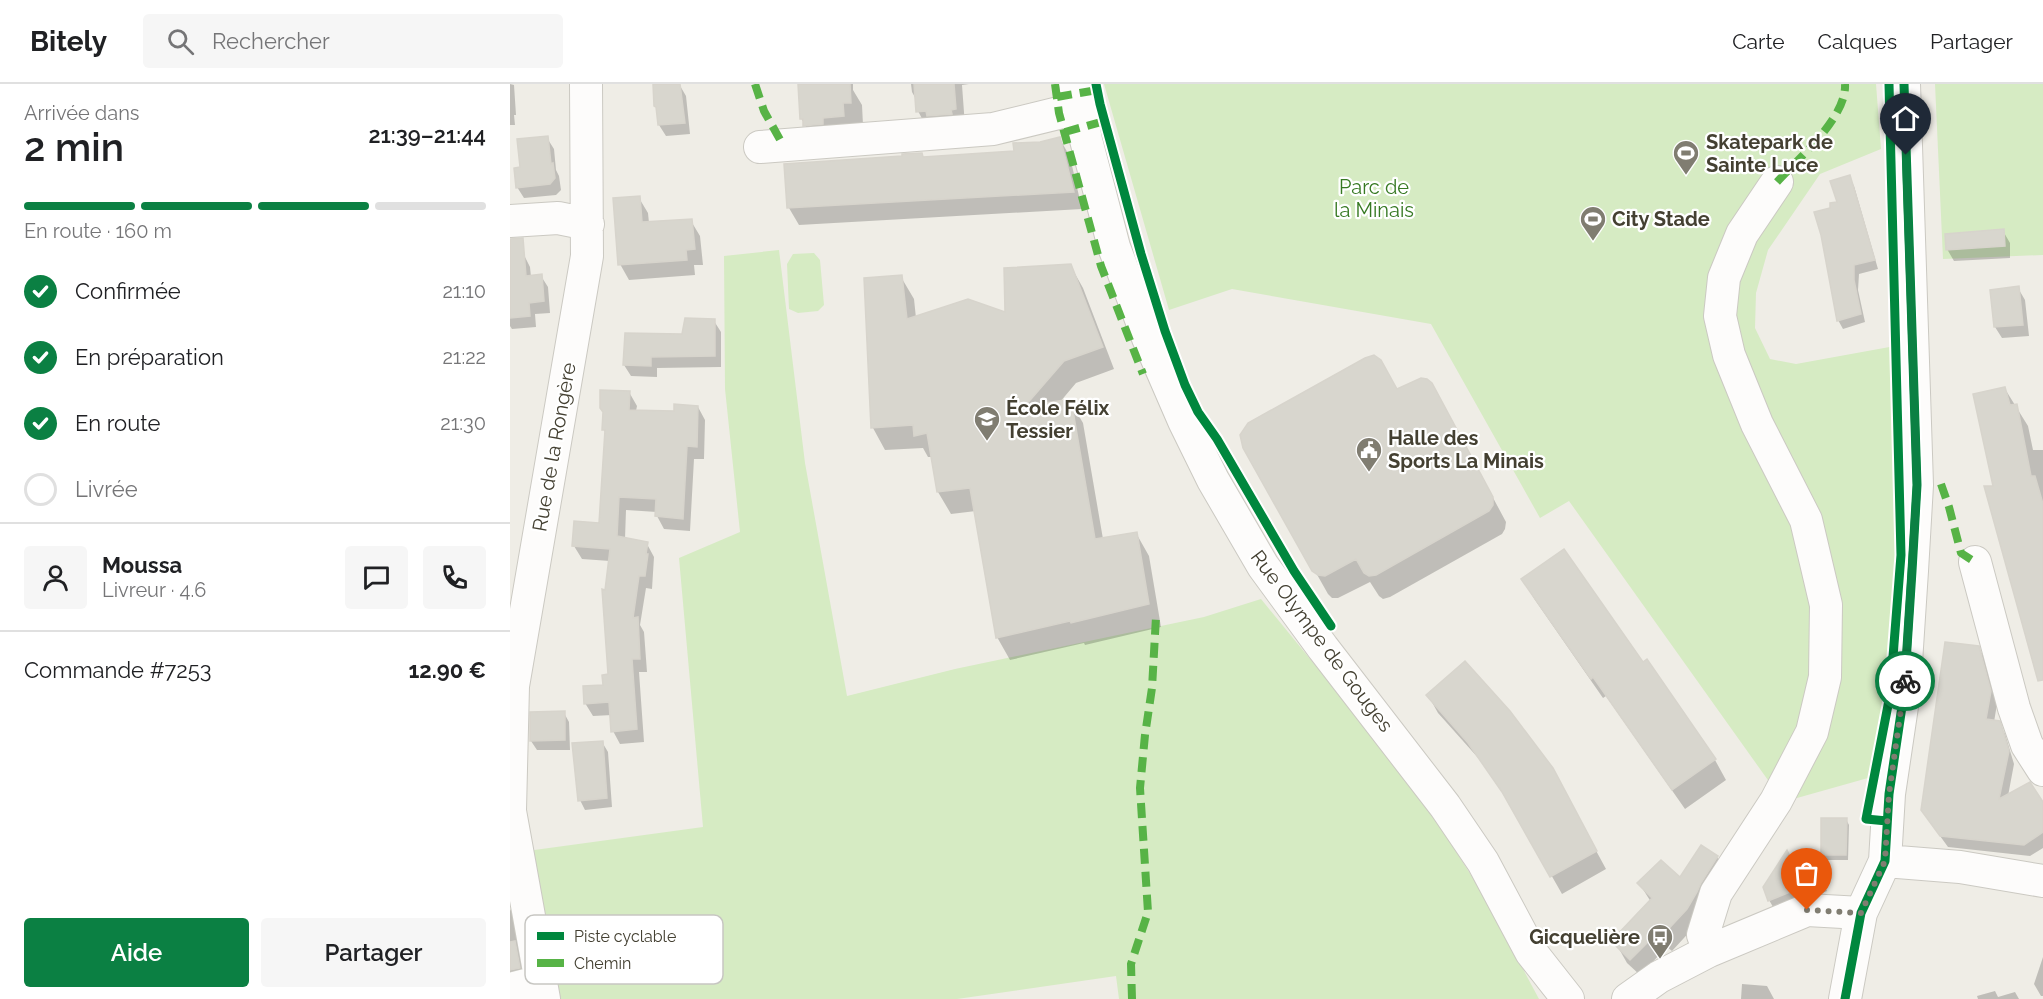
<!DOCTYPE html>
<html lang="fr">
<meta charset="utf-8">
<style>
body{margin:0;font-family:Raleway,sans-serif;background:#f6f6f6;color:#202124;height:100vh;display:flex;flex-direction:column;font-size:22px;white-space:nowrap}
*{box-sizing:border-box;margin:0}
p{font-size:20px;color:#757577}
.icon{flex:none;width:33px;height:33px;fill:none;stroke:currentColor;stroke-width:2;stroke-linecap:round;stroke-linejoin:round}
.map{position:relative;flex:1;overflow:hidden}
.details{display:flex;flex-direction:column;background:#fff;width:510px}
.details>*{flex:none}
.pin{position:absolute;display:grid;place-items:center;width:51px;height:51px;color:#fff;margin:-62px -26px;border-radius:50% 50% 50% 0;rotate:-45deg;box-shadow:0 0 6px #0007}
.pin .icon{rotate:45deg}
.courier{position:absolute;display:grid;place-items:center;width:60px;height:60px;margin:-30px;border:4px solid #0b8043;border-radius:50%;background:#fff;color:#222;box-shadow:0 2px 8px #0007}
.summary em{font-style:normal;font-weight:600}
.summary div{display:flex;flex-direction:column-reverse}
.summary{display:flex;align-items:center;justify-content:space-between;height:102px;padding:0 24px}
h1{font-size:39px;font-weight:600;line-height:45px}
.bar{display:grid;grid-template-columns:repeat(4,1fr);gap:9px 6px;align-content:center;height:72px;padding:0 24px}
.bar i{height:8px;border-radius:4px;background:#e0e0e0}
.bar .on{background:#0b8043}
.bar p{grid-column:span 4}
.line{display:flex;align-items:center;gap:15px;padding:0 24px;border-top:2px solid #e0e0e0}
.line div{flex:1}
.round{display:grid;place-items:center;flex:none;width:63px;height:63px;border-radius:6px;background:#f6f6f6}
ol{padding:0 24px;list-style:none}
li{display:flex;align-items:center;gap:18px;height:66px}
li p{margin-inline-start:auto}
li .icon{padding:6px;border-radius:50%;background:#0b8043;color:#fff;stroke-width:4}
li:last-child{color:#757577}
li i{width:33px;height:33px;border:3px solid #e0e0e0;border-radius:50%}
.button{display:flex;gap:12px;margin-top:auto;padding:12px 24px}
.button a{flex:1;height:69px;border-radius:6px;background:#0b8043;color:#fff;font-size:24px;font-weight:600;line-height:69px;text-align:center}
.button a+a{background:#f6f6f6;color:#202124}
header{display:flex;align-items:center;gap:36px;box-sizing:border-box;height:84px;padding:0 30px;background:#fff;border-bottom:2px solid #e0e0e0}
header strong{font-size:28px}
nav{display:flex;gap:33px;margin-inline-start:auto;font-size:21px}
.search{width:420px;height:54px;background:#f6f6f6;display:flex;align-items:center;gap:15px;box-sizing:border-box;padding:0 21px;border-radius:6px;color:#757577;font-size:22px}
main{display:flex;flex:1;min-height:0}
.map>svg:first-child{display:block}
.green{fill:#d6ebc3}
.shadow{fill:#0003}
.building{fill:#d8d6ce;stroke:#d7d4cc;stroke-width:1.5}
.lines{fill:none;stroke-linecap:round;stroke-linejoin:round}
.minor-casing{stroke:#cbc9c2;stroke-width:34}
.minor{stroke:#fdfcfb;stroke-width:32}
.quiet{stroke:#57b346;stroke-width:8;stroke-dasharray:15 8;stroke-linecap:butt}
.cycleway-casing{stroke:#fff;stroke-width:13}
.cycleway{stroke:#00873e;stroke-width:9}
.done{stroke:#807d71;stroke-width:6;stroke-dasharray:0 10.8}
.route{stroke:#0b8043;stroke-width:8}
.labels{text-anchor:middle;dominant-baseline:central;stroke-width:4.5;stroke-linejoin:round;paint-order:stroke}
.poi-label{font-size:20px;font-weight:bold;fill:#444032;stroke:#fff;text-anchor:start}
.park-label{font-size:20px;fill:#367922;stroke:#fff}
.street-label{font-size:20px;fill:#444032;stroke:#fff}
.key{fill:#fff;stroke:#c7c6c2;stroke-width:1.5}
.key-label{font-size:16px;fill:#444032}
</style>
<header>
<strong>Bitely</strong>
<div class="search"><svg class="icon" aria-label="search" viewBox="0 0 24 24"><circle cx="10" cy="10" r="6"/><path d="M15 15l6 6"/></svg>Rechercher</div>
<nav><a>Carte</a><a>Calques</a><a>Partager</a></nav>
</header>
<main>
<section class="details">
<div class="summary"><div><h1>2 min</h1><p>Arrivée dans</p></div><em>21:39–21:44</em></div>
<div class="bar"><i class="on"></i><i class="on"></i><i class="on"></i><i></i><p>En route · 160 m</p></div>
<ol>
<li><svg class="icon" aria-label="check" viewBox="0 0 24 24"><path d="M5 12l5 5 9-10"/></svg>Confirmée<p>21:10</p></li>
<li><svg class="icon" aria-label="check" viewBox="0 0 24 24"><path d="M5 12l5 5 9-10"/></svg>En préparation<p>21:22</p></li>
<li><svg class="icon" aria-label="check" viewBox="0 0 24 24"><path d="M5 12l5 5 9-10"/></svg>En route<p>21:30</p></li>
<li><i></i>Livrée</li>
</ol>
<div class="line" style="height:108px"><a class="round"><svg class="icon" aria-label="person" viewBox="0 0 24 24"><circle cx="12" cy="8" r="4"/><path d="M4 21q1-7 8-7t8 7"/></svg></a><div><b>Moussa</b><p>Livreur · 4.6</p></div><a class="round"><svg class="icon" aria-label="chat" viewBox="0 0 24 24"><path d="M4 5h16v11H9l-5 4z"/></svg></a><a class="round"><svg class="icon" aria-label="phone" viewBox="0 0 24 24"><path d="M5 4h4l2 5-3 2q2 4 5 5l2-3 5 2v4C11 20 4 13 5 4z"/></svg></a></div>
<div class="line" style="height:78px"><div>Commande #7253</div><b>12.90 €</b></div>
<div class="button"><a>Aide</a><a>Partager</a></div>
</section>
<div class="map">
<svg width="1533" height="915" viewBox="0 0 1533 915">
<rect width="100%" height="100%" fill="#efede6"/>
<path class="green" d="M 594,0 L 1366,0 L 1371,65 L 1310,90 L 1258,166 L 1246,209 L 1245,244 L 1260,275 L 1286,280 L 1385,262 L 1387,470 L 1377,613 L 1358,694 L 1287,714 L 1260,699 L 1059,417 L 1030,434 L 921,240 L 722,205 L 659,226 Z
M 1425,0 L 1533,0 L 1533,171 L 1433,175 Z
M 269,166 L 295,379 L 337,612 L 445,585 L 694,533 L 751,515 L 850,636 L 926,736 L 973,810 L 1029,915 L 609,915 L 606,892 L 447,915 L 47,915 L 17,767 L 193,743 L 169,474 L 230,448 L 215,305 L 214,172 Z
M 304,169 L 310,176 L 314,221 L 308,227 L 288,229 L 279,225 L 277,180 L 283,170 Z"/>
<path class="shadow" d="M 0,0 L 4,1 L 6,31 L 4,31 L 5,41 L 0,41 Z
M 169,0 L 176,12 L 180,50 L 156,52 L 149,41 L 148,26 Z
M 289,0 L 343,0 L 343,6 L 352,21 L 353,41 L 308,64 L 291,34 Z
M 401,0 L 459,0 L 452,1 L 455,42 L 417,44 L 408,27 L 407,17 L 402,8 Z
M 37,54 L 44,65 L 46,86 L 49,92 L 51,106 L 46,111 L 14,114 L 7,103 L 11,84 Z
M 550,55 L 560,73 L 572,125 L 289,141 L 279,124 L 393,73 L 411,70 L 414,75 L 506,68 Z
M 1339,93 L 1344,102 L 1368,185 L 1349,190 L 1348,206 L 1355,238 L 1333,245 L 1328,236 L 1312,151 L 1321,125 L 1329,119 Z
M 129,114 L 138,129 L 139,139 L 181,137 L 190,152 L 193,181 L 184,181 L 185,191 L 119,196 L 110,180 Z
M 1493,147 L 1500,159 L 1500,174 L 1444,177 L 1437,165 Z
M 14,171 L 20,183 L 21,193 L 31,192 L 38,203 L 40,229 L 25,230 L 26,243 L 2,245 L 0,242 L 0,173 Z
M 560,181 L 573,204 L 604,285 L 566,299 L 550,318 L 560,317 L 573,339 L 593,455 L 626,449 L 639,472 L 651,543 L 575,561 L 574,559 L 500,576 L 487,553 L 466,427 L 441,430 L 428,408 L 422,373 L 418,373 L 413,364 L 375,366 L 363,344 L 391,193 L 404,215 L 406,234 L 497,230 Z
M 1508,204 L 1515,216 L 1519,252 L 1492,254 L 1485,243 L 1481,207 Z
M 204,237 L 211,248 L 211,283 L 147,284 L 147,293 L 121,292 L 114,281 Z
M 1495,305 L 1518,342 L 1523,366 L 1533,366 L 1533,592 L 1485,403 Z
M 887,307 L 935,324 L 996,438 L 995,445 L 992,450 L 880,513 L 873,515 L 869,512 L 860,498 L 828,514 L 822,514 L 818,510 L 735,363 Z
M 119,308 L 127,322 L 126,327 L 165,328 L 188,323 L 195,336 L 194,375 L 184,375 L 180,447 L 154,445 L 147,432 L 147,428 L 116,426 L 115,455 L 137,460 L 144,473 L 142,505 L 136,504 L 130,541 L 134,548 L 137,588 L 129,588 L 134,658 L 110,660 L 103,647 L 102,631 L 83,632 L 75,619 L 94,602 L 99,592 L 96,508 L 100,477 L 72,475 L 64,462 L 91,440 L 96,350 L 94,346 L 94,329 Z
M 1013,496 L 1133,580 L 1205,676 L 1216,696 L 1175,725 L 1096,612 L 1093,614 L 1025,516 Z
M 1468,563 L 1475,575 L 1487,620 L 1484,638 L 1489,639 L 1495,650 L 1504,680 L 1498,712 L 1533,721 L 1533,764 L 1520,772 L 1438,763 L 1420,738 Z
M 918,611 L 1052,704 L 1096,785 L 1052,810 L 1003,724 L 970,676 L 928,629 Z
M 54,629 L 59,638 L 60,666 L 27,666 L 21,657 Z
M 92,658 L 98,668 L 102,723 L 75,726 L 70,716 Z
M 1336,735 L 1339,741 L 1338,776 L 1315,776 L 1312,770 Z
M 1191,763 L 1207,773 L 1216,789 L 1185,842 L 1162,867 L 1157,863 L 1130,891 L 1117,879 L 1108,863 L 1110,860 L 1107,853 L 1141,818 L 1129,799 L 1170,795 Z
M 1301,771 L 1317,807 L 1266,828 L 1259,816 Z
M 0,825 L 4,832 L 16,895 L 0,898 Z
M 1533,873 L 1533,912 L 1531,912 L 1524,900 Z
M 1232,900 L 1257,902 L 1264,915 L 1231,915 Z
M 1485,907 L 1488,913 L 1505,908 L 1509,915 L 1468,915 L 1467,912 Z"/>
<path class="building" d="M 143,0 L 170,0 L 175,39 L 148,41 L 146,23 L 144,22 Z
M 288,0 L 340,0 L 341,19 L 333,19 L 334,32 L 313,34 L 313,40 L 293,42 L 293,35 L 290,35 Z
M 404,0 L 444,0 L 446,25 L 441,26 L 442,30 L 417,32 L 416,27 L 406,28 Z
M 38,52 L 41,80 L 43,79 L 45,94 L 40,100 L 6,104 L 4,84 L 10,83 L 7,55 Z
M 550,53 L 564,108 L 277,124 L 274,80 L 392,72 L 392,70 L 412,69 L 413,73 L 504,67 L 503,59 L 530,58 Z
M 1340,91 L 1365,176 L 1344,181 L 1344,196 L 1351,230 L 1327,237 L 1311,151 L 1304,128 L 1320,124 L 1320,119 L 1327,118 L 1320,97 Z
M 130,112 L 132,138 L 182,135 L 185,165 L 176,166 L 177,176 L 108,181 L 103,114 Z
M 1494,145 L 1495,162 L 1436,166 L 1435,150 Z
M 13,154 L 16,192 L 32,190 L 34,217 L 19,219 L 20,232 L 0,234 L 0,155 Z
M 561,180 L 593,263 L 554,277 L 515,322 L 561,315 L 585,455 L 627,448 L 639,520 L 561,539 L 560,537 L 486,554 L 460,404 L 427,408 L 417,349 L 404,352 L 403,341 L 361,344 L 354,194 L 392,191 L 397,235 L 458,215 L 495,228 L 494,184 Z
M 1509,202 L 1513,241 L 1484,243 L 1480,206 Z
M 175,234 L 205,235 L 205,272 L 141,273 L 141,282 L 113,281 L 115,249 L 172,250 Z
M 864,271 L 871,276 L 887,305 L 911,294 L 917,295 L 922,299 L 983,413 L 983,421 L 979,427 L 866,491 L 859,492 L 854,489 L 846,475 L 815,492 L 808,491 L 802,487 L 733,364 L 730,351 L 738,339 L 855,274 Z
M 1495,303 L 1500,321 L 1507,320 L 1521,392 L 1525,392 L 1533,420 L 1533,596 L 1528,597 L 1474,402 L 1483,402 L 1463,310 Z
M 90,306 L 120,307 L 119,326 L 164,327 L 164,320 L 188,322 L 187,363 L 177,362 L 173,435 L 145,432 L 146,415 L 109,413 L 107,452 L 138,458 L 136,470 L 138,470 L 135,492 L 129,492 L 123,534 L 128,533 L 130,575 L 122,575 L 127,645 L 101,648 L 99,618 L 74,620 L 73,602 L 93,601 L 92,591 L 98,590 L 92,505 L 95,506 L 100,465 L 62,462 L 64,437 L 89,439 L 95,346 L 92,346 L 93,328 L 90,324 Z
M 1054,465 L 1133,578 L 1137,575 L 1206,675 L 1162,706 L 1083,593 L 1081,595 L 1011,495 Z
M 1435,558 L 1469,562 L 1481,607 L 1476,635 L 1490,637 L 1499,667 L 1489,715 L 1520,698 L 1533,718 L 1533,748 L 1514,761 L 1430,752 L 1411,726 Z
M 955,577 L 1000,627 L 1043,684 L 1087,767 L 1040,793 L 992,708 L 958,659 L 916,611 Z
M 55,627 L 55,656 L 20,657 L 20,628 Z
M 93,657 L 97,714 L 68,717 L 62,659 Z
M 1311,734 L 1337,734 L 1336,771 L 1311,771 Z
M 1191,761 L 1208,772 L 1191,799 L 1187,808 L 1177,825 L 1152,852 L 1148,848 L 1120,876 L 1106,862 L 1110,858 L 1105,853 L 1142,814 L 1127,799 L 1151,776 L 1170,793 Z
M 1277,766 L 1282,777 L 1302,769 L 1312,795 L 1258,817 L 1253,803 Z
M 5,857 L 10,884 L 0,886 L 0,858 Z"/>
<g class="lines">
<g class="minor-casing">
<path id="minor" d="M 565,0 L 576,56 L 604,163 L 638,254 L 674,337 L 703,396 L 753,482 L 813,564 L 935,722 L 973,778 L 1021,868 L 1058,915
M 250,63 L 483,45 L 569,24
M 0,137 L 48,134 L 78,140
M 1465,478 L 1504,624 L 1517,661 L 1533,686
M 0,726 L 3,602 L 77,172 L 76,0
M 0,727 L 34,915
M 1375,777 L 1450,783 L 1533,797
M 1199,867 L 1193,851 L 1206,809 L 1266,717 L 1302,648 L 1315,593 L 1316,521 L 1296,436 L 1247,340 L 1219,271 L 1210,232 L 1214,194 L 1232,150 L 1267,98
M 0,905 L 31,897
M 1118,915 L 1149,893 L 1199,867 L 1297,826 L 1351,829
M 1335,915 L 1351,829 L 1375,777 L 1379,710 L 1394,609 L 1402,487 L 1407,401 L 1394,0"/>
</g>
<use href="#minor" class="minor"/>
<path class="quiet" d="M 245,0 L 254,27 L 273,61
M 545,0 L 549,29 L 591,182 L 633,290
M 547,13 L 587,6
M 555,48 L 598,36
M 1267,98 C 1289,74 1337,33 1335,0
M 1431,400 L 1439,423 L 1451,469 L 1465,478
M 622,915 L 621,880 L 638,828 L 630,704 L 635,651 L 642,604 L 646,533"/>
<g class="cycleway-casing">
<path id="cycleway" d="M 586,0 L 590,20 L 631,170 L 655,247 L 675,301 L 688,328 L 707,355 L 784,487 L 821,542
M 1377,737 L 1356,735 L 1380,611 L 1391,471 L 1379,0
M 1335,915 L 1351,829 L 1375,777 L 1379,710 L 1394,609 L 1402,487 L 1407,401 L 1394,0"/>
</g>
<use href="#cycleway" class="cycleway"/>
</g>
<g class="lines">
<path class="done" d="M 1297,826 L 1351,829 L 1375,777 L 1379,710 L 1395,597"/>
<path class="route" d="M 1395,597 L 1407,401 L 1396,71"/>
</g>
<defs>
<g id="stadium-pin" transform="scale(1.35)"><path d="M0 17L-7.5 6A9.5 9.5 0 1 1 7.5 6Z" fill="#807d71" stroke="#fff"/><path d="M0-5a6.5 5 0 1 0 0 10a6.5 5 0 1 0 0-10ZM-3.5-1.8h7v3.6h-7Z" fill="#fff"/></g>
<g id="school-pin" transform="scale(1.35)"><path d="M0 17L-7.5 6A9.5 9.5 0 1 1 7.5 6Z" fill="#807d71" stroke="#fff"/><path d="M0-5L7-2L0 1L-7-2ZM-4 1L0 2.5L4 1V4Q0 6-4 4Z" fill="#fff"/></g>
<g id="civic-pin" transform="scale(1.35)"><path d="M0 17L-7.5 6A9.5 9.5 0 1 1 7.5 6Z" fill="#807d71" stroke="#fff"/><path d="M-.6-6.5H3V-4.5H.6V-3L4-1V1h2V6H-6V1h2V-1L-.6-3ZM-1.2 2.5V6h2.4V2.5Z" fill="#fff"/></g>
<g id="bus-pin" transform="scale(1.35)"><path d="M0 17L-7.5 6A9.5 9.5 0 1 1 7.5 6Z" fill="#807d71" stroke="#fff"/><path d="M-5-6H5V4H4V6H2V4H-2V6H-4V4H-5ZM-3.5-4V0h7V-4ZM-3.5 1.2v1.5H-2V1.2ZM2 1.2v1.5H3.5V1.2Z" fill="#fff"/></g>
</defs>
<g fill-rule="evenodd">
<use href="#stadium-pin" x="1176" y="69"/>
<use href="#stadium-pin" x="1083" y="135"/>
<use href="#school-pin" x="477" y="335"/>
<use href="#civic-pin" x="859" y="366"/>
<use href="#bus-pin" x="1150" y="853"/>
</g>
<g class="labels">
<g class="poi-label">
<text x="1196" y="58">Skatepark de<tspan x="1196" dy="23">Sainte Luce</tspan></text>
<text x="1102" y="135">City Stade</text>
<text x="496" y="324">École Félix<tspan x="496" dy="23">Tessier</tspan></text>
<text x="878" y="354">Halle des<tspan x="878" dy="23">Sports La Minais</tspan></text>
<text x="1130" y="853" text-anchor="end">Gicquelière</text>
</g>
<g class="park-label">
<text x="864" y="103">Parc de<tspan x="864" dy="23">la Minais</tspan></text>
</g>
<g class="street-label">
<text transform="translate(44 363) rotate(-80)">Rue de la Rongère</text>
<text transform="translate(812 557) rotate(53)">Rue Olympe de Gouges</text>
</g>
</g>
<rect x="15" y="831" width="198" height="69" rx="9" class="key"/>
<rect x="27" y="848" width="27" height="8" fill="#00873e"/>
<rect x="27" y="875" width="27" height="8" fill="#57b346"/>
<g class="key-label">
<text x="64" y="858">Piste cyclable</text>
<text x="64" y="885">Chemin</text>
</g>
</svg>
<div class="pin" style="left:1297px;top:826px;background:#ea580c"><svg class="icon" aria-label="bag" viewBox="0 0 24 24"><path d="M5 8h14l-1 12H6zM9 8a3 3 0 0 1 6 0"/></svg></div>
<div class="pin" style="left:1396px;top:71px;background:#1f2937"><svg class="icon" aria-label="home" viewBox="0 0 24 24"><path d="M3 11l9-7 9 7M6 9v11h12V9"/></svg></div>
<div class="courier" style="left:1395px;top:597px"><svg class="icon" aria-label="bike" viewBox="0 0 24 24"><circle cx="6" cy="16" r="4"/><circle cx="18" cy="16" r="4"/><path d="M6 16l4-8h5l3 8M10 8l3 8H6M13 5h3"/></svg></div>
</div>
</main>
